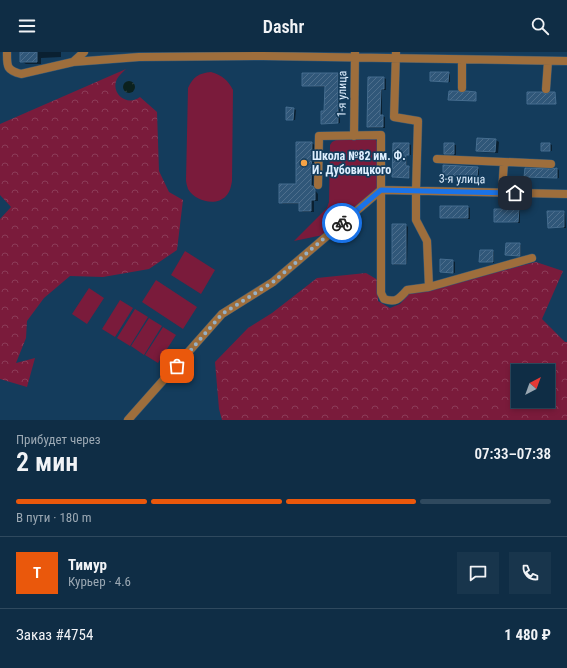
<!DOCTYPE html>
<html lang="ru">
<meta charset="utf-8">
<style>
body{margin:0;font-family:"Roboto Condensed",sans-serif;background:#18354c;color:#f1f3f6;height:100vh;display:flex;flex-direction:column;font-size:15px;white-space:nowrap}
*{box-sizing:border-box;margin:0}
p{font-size:13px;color:#9ba8b3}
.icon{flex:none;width:22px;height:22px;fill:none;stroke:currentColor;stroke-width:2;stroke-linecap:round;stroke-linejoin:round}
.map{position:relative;height:368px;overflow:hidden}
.sheet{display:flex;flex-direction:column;background:#0f2d45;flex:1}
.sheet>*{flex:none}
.needle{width:26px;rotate:41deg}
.fabs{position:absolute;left:511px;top:312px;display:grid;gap:8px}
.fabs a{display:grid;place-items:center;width:44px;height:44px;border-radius:0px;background:#0f2d45;box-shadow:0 2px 6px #0003,0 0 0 1px #2f495e;font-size:20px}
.pin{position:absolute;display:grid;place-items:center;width:34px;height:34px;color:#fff;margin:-17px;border-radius:8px;box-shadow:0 2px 6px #0006}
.courier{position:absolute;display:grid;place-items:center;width:40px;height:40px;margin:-20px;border:3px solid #1a73e8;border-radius:50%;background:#fff;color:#222;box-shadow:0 1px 5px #0007}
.summary em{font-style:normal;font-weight:600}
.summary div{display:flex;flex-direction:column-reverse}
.summary{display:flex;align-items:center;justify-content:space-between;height:68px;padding:0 16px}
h1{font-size:26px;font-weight:600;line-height:30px}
.bar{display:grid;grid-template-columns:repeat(4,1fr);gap:6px 4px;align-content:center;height:48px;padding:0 16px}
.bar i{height:5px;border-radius:3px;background:#2f495e}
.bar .active{background:#ea580c}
.bar p{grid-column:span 4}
.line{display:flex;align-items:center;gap:10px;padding:0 16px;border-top:1px solid #2f495e}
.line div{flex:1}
.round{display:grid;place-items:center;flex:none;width:42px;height:42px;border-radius:0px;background:#18354c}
header{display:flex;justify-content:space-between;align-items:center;height:52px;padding:0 16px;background:#0f2d45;font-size:18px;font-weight:600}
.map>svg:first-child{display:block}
.grass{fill:#7a1b3b}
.forest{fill:url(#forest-crowns);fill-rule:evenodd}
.water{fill:url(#water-ripples)}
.shadow{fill:#0007}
.building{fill:url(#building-hatch);stroke:#456d8f}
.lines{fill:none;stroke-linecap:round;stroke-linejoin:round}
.minor-casing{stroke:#345876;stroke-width:9}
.minor{stroke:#9e6e3c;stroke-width:8}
.done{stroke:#97b0c5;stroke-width:4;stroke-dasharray:0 7.2}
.route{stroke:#1a73e8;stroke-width:5}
.poi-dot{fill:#f5a346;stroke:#143c5c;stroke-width:1.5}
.labels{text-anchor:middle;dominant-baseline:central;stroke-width:3.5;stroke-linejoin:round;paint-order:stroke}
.street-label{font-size:12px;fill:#ddeefe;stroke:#143c5c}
.poi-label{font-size:12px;font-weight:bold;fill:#ddeefe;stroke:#143c5c;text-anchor:start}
</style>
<header><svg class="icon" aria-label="menu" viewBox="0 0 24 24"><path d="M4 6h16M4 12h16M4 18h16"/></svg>Dashr<svg class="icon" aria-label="search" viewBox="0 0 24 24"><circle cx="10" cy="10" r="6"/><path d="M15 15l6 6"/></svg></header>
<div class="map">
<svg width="567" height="368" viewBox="0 0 567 368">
<defs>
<pattern id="forest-crowns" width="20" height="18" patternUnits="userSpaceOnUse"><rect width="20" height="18" fill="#7a1b3b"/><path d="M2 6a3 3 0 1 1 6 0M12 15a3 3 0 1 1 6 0" fill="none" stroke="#8c3c58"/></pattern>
<pattern id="water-ripples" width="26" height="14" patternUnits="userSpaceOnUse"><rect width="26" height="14" fill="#0b211e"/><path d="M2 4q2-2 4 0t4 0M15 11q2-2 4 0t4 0" fill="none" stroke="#2e4240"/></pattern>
<pattern id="building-hatch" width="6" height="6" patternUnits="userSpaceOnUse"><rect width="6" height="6" fill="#305779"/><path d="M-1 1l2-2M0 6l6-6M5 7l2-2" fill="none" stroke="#4e6f8d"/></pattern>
</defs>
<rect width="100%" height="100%" fill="#143c5c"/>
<path class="grass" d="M 211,20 C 222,23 228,28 233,38 L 232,129 C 231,135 230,140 226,144 C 216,155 195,149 188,137 C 187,134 186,130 186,128 L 188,36 C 193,25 199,21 211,20 Z
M 373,87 L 375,87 L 378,91 L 378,136 L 323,183 L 294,189 L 327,156 L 329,150 L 330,93 L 332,90 L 336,88 Z
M 185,199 L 215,218 L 201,242 L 171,223 Z
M 156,228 L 197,255 L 183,277 L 142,250 Z
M 89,236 L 104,246 L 87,272 L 72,262 Z
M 120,248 L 133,256 L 115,285 L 102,277 Z
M 135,257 L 148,265 L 130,294 L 117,286 Z
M 149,266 L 162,274 L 144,303 L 131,294 Z
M 163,275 L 176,283 L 158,311 L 145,303 Z"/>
<path class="forest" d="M 126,17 C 123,20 119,23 117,27 C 110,41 127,55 140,45 L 157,60 L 159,119 L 169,140 L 183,148 L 177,198 L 149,217 L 103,225 L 70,224 L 44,246 L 27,269 L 26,286 L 16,311 L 35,306 L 27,335 L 0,327 L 0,167 L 11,155 L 0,143 L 0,72 Z
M 536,210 L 563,219 L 542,267 L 565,290 L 567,290 L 567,368 L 222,368 L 219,357 L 215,310 L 248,276 L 272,261 L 317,226 L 366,221 L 378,228 L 378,249 L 390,256 L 400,252 L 409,242 ZM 518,319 L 548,319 L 548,349 L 518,349 Z"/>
<path class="water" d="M123 35a6 6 0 1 1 12 0a6 6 0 1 1-12 0Z"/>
<path class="shadow" d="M 21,0 L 61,0 L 61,5 L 41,6 L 41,12 L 26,12 L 21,9 Z
M 448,21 L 450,22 L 450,30 L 431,29 Z
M 303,22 L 338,22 L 340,24 L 340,71 L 324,72 L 322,71 L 325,60 L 326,35 L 305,34 L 303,33 Z
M 384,26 L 386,27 L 386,38 L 382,38 L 382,64 L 385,65 L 385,76 L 370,76 L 368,75 Z
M 294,57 L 296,58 L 295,68 L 289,68 L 287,67 Z
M 496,88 L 499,90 L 498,101 L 480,100 L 477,98 Z
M 311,91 L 315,93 L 314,135 L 312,135 L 318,142 L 318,149 L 314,149 L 314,160 L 303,160 L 300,158 L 300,152 L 283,152 L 280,150 L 297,133 Z
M 409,92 L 411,93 L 411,103 L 407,103 L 407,115 L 410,116 L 410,126 L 395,126 L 393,125 Z
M 445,92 L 456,93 L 456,103 L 445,101 Z
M 550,92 L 552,93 L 552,99 L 542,98 Z
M 477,116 L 479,117 L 479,125 L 444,123 Z
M 557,117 L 559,118 L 559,126 L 526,125 Z
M 441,155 L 468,155 L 470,156 L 470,167 L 443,166 L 441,165 Z
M 519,158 L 520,159 L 520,171 L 495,169 Z
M 563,160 L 565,161 L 566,176 L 551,176 L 549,175 Z
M 406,173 L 408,175 L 407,212 L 394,213 L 393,211 Z
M 519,192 L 521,193 L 521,204 L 506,203 Z
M 493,199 L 494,200 L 494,211 L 480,209 Z
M 453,209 L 455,210 L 455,221 L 441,220 Z"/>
<path class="building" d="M 20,0 L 37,0 L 37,10 L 20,10 Z
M 430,20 L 449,20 L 448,30 L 430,29 Z
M 302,21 L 338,21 L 338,71 L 321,72 L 321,59 L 324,59 L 325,34 L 302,34 Z
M 368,25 L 384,25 L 384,37 L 381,37 L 380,63 L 383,63 L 383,75 L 367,75 Z
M 449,39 L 458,39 L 462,41 L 466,39 L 476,40 L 476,49 L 448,48 Z
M 527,40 L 542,40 L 546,42 L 550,40 L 555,40 L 556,52 L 527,52 Z
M 286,55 L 294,56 L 293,68 L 286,68 Z
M 477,86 L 496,87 L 495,100 L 476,99 Z
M 296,90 L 312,90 L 311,134 L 313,134 L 315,138 L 315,148 L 311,148 L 311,159 L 299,159 L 299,151 L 279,151 L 279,132 L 296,132 Z
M 393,91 L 409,91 L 409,103 L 406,103 L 406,114 L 409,114 L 409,126 L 392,125 Z
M 444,91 L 454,91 L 454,102 L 444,102 Z
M 541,91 L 550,91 L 550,99 L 541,99 Z
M 443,113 L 478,115 L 477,124 L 443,123 Z
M 525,116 L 551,117 L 557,116 L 557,126 L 524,125 Z
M 440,154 L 468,154 L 468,166 L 440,166 Z
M 494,157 L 519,157 L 518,170 L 494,170 Z
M 547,159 L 564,159 L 564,175 L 548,176 Z
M 392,172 L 406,172 L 406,212 L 392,212 Z
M 506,191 L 520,191 L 520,204 L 505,203 Z
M 480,198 L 493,198 L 493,210 L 479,210 Z
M 440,207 L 453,208 L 453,221 L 440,220 Z"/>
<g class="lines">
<g class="minor-casing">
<path id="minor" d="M 7,0 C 7,14 6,18 21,22 L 73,10 L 84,0
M 396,0 L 394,65 L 418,69 L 416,138 L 416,168 L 427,189 L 429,235
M 73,10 L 139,5 L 263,4 L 567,9
M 462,36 L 462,8
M 546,37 L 548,9
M 354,84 L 355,1
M 437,107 L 551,112
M 318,133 L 319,84 L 381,83 L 381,241 L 384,247 C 396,251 399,247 407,238 L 429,235 L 532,206
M 502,140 L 504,110
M 128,368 L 222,262 L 273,230 L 381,138 L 567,142"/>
</g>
<use href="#minor" class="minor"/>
</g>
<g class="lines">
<path class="done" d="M 177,314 L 222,262 L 273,230 L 342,171"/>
<path class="route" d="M 342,171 L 381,138 L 515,141"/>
</g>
<circle class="poi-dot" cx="304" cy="111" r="4"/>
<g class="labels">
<g class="street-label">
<text transform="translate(342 42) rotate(-89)">1-я улица</text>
<text transform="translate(462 127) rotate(1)">3-я улица</text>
</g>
<g class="poi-label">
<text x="312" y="104">Школа №82 им. Ф.<tspan x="312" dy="14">И. Дубовицкого</tspan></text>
</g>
</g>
</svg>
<div class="fabs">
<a><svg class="needle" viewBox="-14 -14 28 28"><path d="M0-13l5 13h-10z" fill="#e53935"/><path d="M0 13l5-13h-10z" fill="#9ba8b3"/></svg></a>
</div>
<div class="pin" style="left:177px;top:314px;background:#ea580c"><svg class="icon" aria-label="bag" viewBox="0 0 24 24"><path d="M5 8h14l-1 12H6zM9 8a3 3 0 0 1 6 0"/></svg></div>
<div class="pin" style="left:515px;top:141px;background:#1f2937"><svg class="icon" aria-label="home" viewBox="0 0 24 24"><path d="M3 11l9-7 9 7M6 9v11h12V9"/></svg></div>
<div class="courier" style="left:342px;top:171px"><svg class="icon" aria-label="bike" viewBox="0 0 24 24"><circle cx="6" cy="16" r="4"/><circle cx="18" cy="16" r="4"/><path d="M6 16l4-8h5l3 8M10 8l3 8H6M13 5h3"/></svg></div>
</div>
<section class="sheet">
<div class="summary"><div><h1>2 мин</h1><p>Прибудет через</p></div><em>07:33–07:38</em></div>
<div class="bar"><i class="active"></i><i class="active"></i><i class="active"></i><i></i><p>В пути · 180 m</p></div>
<div class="line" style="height:72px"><b class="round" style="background:#ea580c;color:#fff">Т</b><div><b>Тимур</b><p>Курьер · 4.6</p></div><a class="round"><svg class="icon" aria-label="chat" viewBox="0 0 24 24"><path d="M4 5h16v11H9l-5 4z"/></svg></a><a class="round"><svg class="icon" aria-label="phone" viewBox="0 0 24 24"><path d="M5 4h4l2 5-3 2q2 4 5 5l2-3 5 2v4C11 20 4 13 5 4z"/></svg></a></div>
<div class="line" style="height:52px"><div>Заказ #4754</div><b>1 480 ₽</b></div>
</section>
